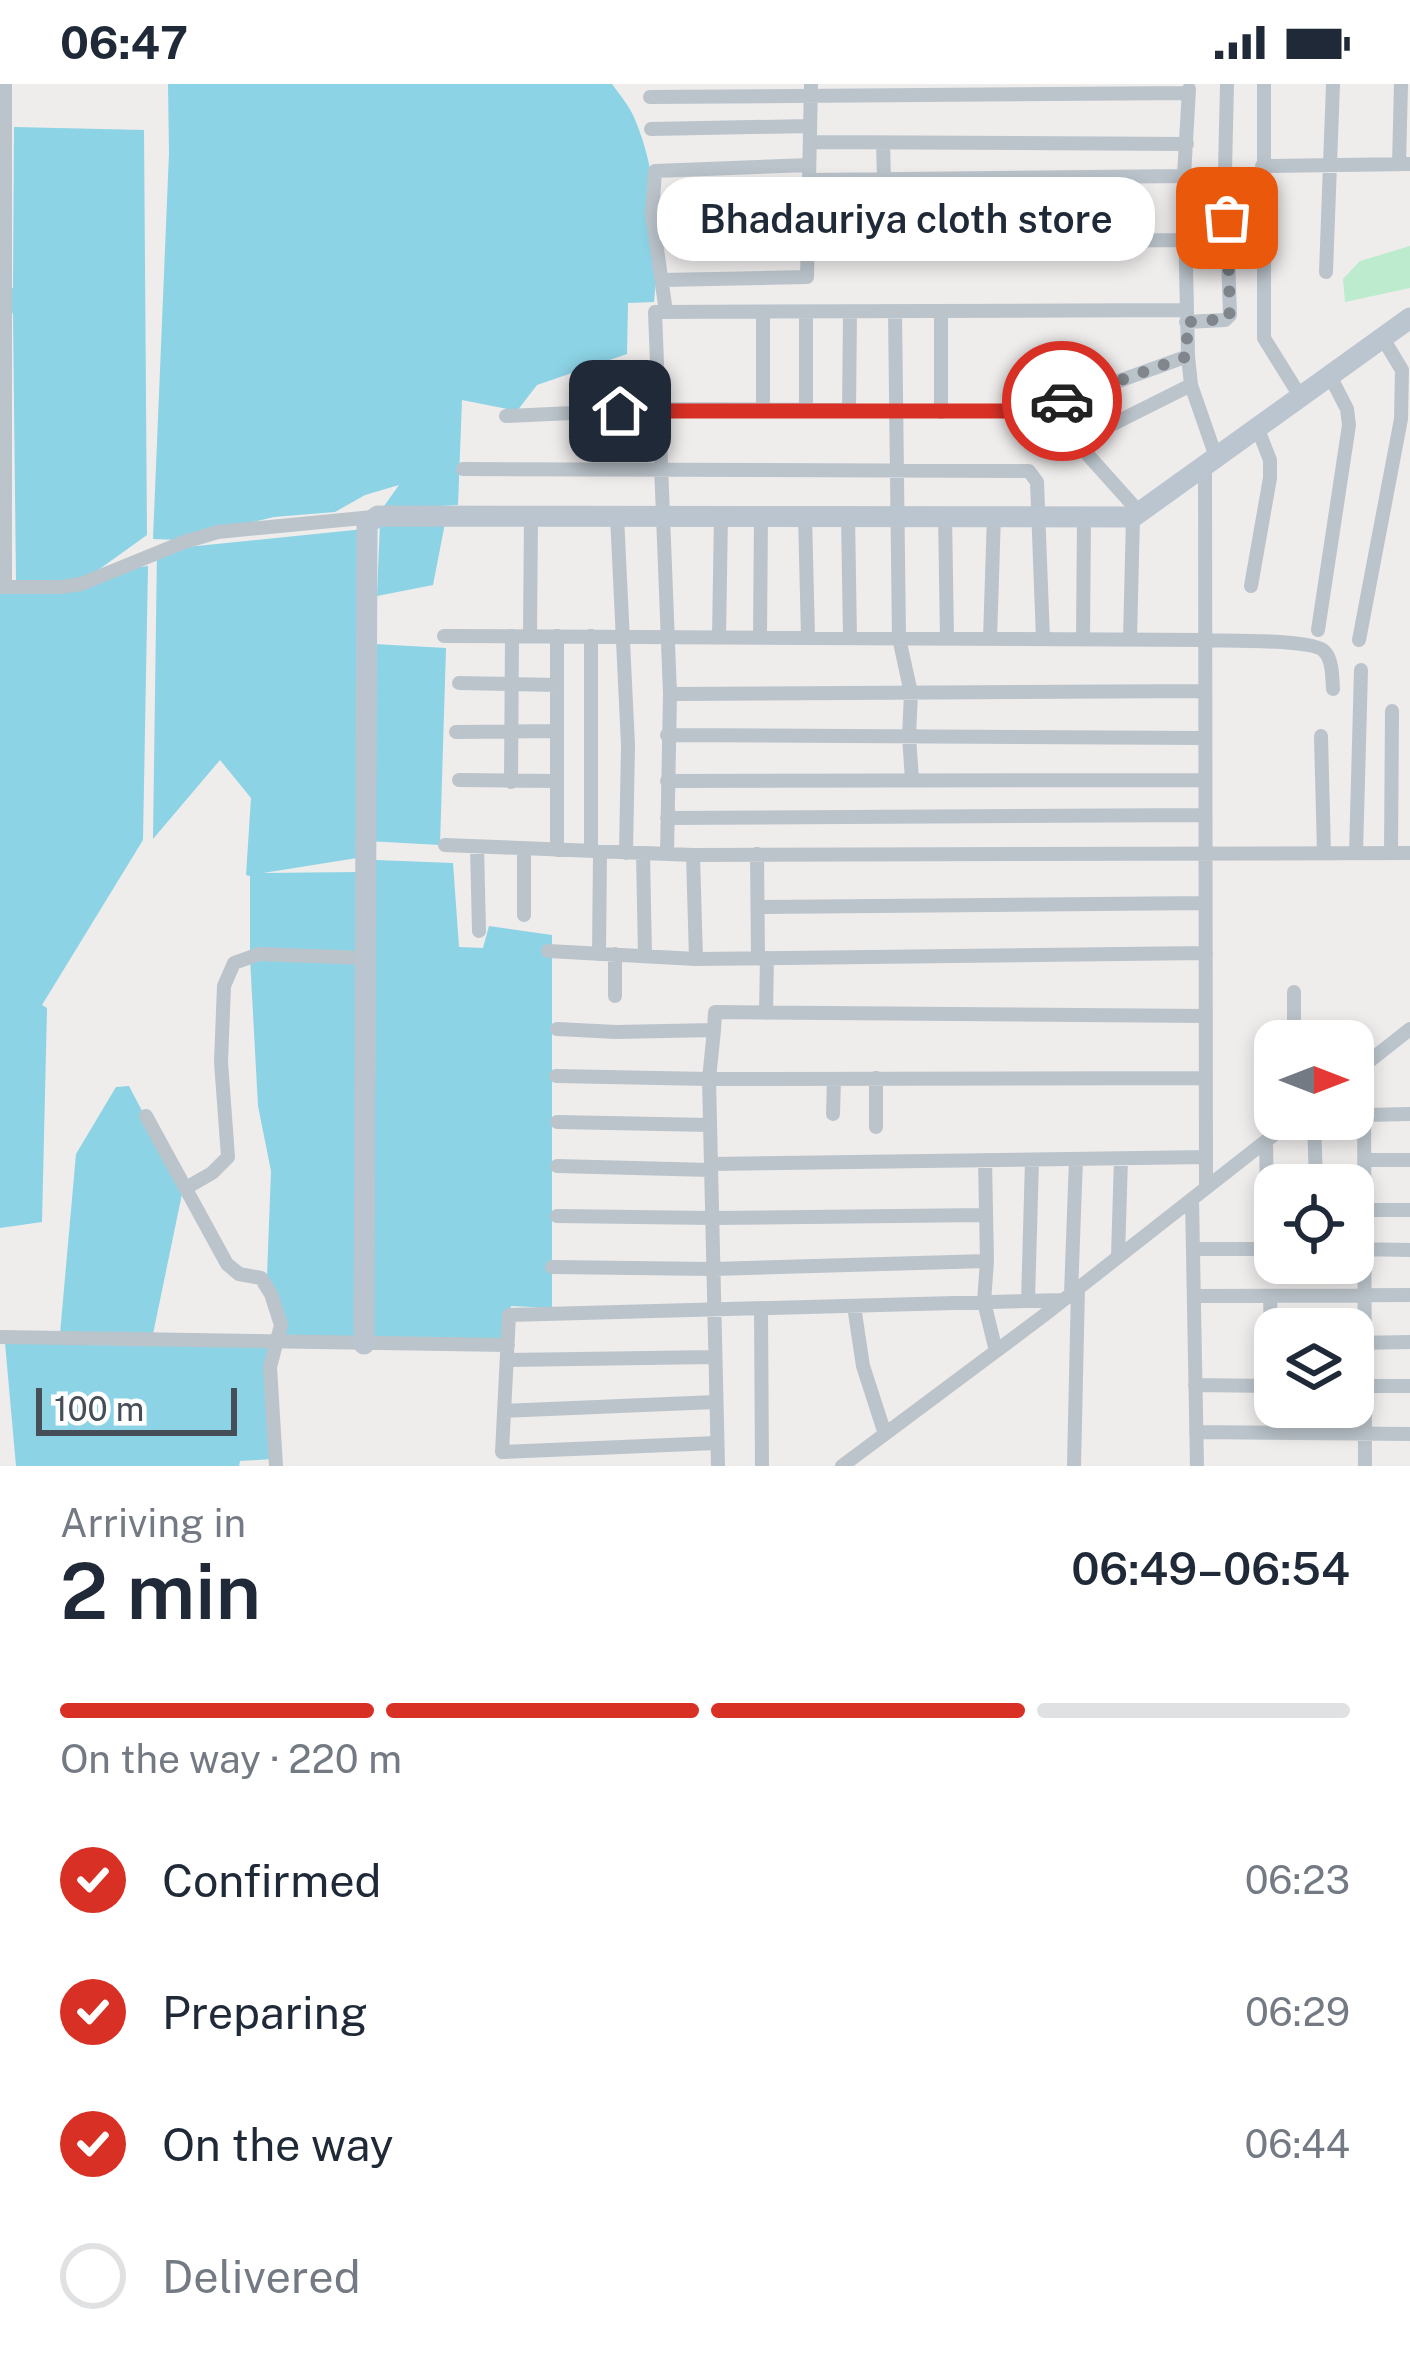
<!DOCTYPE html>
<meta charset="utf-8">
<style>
body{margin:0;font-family:"Public Sans",sans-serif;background:#f2f2f3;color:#1f2937;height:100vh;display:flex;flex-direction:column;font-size:45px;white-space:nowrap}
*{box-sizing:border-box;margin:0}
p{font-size:39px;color:#747a83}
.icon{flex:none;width:66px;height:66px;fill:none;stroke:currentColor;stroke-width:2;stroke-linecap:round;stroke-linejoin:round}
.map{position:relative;height:1382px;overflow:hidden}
.drawer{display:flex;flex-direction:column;background:#fff;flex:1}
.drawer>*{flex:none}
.needle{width:78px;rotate:90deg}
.fabs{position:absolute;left:1254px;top:936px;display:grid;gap:24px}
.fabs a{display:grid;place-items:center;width:120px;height:120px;border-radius:24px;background:#fff;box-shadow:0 6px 18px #0003;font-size:60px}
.scale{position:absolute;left:36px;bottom:30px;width:201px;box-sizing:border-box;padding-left:12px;border:6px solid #464f58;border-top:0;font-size:33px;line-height:42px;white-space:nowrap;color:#464f58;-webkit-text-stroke:9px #fff;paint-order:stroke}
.pin{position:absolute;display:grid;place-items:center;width:102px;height:102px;color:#fff;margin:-51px;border-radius:24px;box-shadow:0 6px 18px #0006}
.courier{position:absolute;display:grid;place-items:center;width:120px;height:120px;margin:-60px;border:9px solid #d93025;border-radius:50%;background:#fff;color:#222;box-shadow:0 3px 15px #0007}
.bubble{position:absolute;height:84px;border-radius:36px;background:#fff;box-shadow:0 6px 18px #0003;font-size:39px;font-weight:600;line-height:84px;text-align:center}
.overview em{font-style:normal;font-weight:600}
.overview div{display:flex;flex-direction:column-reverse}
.overview{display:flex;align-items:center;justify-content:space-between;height:204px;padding:0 60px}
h1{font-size:78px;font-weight:600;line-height:90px}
.bar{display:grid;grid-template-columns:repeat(4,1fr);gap:18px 12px;align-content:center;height:144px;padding:0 60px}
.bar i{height:15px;border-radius:9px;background:#e0e1e3}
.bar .active{background:#d93025}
.bar p{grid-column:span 4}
ol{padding:0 60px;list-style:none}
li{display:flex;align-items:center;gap:36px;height:132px}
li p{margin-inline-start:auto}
li .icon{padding:12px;border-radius:50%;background:#d93025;color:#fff;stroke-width:4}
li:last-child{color:#747a83}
li i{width:66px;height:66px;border:6px solid #e0e1e3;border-radius:50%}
.status{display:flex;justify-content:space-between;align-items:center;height:84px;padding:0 60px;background:#fff;direction:ltr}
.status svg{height:33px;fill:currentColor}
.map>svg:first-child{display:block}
.green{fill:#bcebce}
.water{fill:#8cd3e5}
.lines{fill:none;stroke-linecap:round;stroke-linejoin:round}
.street{stroke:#bbc4cb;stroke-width:14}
.secondary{stroke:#bbc5cf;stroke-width:21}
.done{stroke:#81868c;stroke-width:12;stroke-dasharray:0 21.6}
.route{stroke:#d93025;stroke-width:15}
</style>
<div class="status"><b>06:47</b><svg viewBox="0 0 49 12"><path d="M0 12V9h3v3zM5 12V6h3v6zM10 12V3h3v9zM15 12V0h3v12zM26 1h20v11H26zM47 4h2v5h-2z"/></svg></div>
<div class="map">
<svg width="1410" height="1382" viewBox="0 0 1410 1382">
<rect width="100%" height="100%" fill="#efecec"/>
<path class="green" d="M 1410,162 L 1410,204 L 1345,218 L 1343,195 L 1360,177 Z"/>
<path class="water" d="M 168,0 L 612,0 C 619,10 628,20 633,31 C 659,89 660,156 654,218 L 628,219 L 627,270 L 537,301 L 517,327 L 462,316 L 458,421 L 382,425 L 399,401 L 365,411 L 335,428 L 274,433 L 178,456 L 153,455 L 169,69 Z
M 14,43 L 144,46 L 147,451 L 94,489 L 148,482 L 143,756 L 42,921 L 47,924 L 42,1138 L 0,1144 L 0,503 L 16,497 L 13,230 L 0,208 L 13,204 Z
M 446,434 L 433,501 L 377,512 L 380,439 Z
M 374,444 L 357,774 L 263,789 L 358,788 L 354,1259 L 286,1252 L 267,1192 L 271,1087 L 258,1022 L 250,874 L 250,792 L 246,791 L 251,714 L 220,676 L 153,755 L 157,466 Z
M 374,560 L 446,564 L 440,761 L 367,757 Z
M 376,776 L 453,779 L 459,863 L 483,864 L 489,842 L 552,851 L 552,1224 L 511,1222 L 504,1263 L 373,1261 Z
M 129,1002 L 183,1105 L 153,1250 L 60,1250 L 76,1070 L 116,1003 Z
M 5,1259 L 270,1261 L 272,1375 L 240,1377 L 239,1382 L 16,1382 Z"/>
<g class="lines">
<path class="street" d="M 1264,0 L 1264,254 L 1300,312
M 1189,5 L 1184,92 L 1188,272 L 1191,301 L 1216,373
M 650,13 L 1189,9
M 651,45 L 810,42
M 810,58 L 1187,60
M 1399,80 L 1401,0
M 1262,82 L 1410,80
M 809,96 L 1184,92
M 652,130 L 808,130
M 875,159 L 884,95 L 883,59
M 807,160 L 1184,156
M 1326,188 L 1333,0
M 662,196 L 807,193 L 811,0
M 666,228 L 652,130 L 655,87 L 809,81
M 763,228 L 763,326
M 895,228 L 899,554 L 911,609 L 909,652 L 912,696
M 941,228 L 941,328
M 1186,238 L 1225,236 L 1230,231 L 1225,87 L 1227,0
M 1069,315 L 1079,357 L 1088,371 L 1139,428
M 806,327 L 806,228
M 849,327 L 850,228
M 506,332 L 658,325 L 1014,327 L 1069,315 L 1188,272
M 1079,357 L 1191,301
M 1205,381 L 1206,1103
M 463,385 L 1029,387 L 1037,398 L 1043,555
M 945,430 L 947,554
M 805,431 L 808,553
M 848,431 L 850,554
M 617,432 L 628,661 L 626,769
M 1251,502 L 1270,394 L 1270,376 L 1257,343
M 0,503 L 61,503 L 81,500 L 184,458 L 218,448 L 373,433
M 5,503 L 5,0
M 1318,546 L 1349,341 L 1347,325 L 1329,290
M 444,552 L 1205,556 C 1225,557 1312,555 1324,567 C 1333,576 1332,593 1333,605
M 530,552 L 531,432
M 557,552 L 557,766
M 591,552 L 591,767
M 719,553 L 721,431
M 760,553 L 761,431
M 990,555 L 994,431
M 1083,555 L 1084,432
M 1130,555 L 1133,433
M 1359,556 L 1401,335 L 1402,286 L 1382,253
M 459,599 L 557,601
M 670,610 L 1205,607
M 456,648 L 557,647
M 667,651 L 1205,654
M 1321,652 L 1324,769
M 459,696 L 557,697
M 667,697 L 1205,696
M 511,698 L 512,552
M 667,734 L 1205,731
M 445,761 L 693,771 L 1410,769
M 477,763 L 479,847
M 643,769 L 645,872
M 1356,769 L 1361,586
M 1391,769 L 1392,627
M 667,770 L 670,610 L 655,228 L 1186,226
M 757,770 L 758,874
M 693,771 L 696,875
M 758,823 L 1205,819
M 524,831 L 524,764
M 548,867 L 696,875 L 1206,869
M 599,870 L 600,768
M 615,912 L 615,870
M 766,929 L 767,874
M 557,945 L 616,948 L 714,946 L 715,928 L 1206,932
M 714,946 L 709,995 L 718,1382
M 1294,957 L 1294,908
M 1364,981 L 1365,1382
M 1353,990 L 1410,945
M 556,992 L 709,995 L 1206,994
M 833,1030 L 834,995
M 1365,1031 L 1410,1030
M 146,1032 L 227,1180 L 239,1190 L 261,1194 L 271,1210 L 281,1241 L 270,1283 L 276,1382
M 1314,1035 L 1316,1101
M 557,1038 L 710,1041
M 876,1043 L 876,994
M 1266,1057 L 1268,1165
M 985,1076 L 987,1177 L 984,1218 L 996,1267
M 1365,1076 L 1410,1076
M 711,1080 L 1206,1073
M 557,1082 L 711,1086
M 186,1104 L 212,1089 L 228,1073 L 221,978 L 224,902 L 234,879 L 259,870 L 365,874
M 1192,1115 L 1197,1382
M 1365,1126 L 1410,1126
M 557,1132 L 712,1134 L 986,1131
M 1193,1165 L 1272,1165
M 1353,1165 L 1410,1166
M 1118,1172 L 1121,1075
M 552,1183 L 713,1185 L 987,1177
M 1071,1210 L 1076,1075
M 1194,1212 L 1410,1211
M 1270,1212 L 1271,1257 L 1275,1257
M 1028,1217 L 1032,1076
M 854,1222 L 863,1282 L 885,1350
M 761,1224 L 762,1382
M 0,1253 L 508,1261
M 1353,1259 L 1410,1258
M 507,1276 L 715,1273
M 1195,1301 L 1275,1302
M 1353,1302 L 1410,1302
M 504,1327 L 715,1318
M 1196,1348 L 1410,1350
M 716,1359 L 502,1368 L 509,1231 L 1063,1216
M 842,1382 L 1043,1232 L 1294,1035
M 1074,1382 L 1078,1204"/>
<path class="secondary" d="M 364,1260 L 367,440 L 378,432 L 1133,433 L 1410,234"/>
</g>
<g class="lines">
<path class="done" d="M 1062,317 L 1188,272 L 1186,238 L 1228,235 L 1230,227 L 1227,134"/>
<path class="route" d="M 620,327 L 1014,327 L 1062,317"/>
</g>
</svg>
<div class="fabs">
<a><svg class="needle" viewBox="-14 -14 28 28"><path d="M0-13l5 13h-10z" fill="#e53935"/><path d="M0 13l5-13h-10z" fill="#747a83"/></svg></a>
<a><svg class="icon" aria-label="locate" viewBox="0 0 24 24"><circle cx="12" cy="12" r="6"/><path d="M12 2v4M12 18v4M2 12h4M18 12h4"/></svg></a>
<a><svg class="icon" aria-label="layers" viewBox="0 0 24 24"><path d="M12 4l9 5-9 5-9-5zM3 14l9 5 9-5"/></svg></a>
</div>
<div class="scale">100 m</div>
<div class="pin" style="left:1227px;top:134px;background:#ea580c"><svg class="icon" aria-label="bag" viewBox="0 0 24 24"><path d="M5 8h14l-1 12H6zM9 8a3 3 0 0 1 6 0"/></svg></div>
<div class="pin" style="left:620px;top:327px;background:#1f2937"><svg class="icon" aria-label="home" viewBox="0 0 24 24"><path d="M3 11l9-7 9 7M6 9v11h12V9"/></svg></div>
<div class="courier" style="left:1062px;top:317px"><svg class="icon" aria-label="car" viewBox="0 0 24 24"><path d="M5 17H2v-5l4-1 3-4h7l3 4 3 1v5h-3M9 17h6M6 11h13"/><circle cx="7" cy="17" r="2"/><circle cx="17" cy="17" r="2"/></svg></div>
<div class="bubble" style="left:657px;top:93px;width:498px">Bhadauriya cloth store</div>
</div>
<section class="drawer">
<div class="overview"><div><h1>2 min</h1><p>Arriving in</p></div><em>06:49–06:54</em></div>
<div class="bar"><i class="active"></i><i class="active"></i><i class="active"></i><i></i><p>On the way · 220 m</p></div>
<ol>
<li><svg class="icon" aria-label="check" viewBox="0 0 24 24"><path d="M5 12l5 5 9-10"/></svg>Confirmed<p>06:23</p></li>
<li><svg class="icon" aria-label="check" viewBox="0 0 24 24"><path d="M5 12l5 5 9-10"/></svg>Preparing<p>06:29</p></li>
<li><svg class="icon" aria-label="check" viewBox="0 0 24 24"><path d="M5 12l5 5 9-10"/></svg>On the way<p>06:44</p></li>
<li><i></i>Delivered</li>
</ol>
</section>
